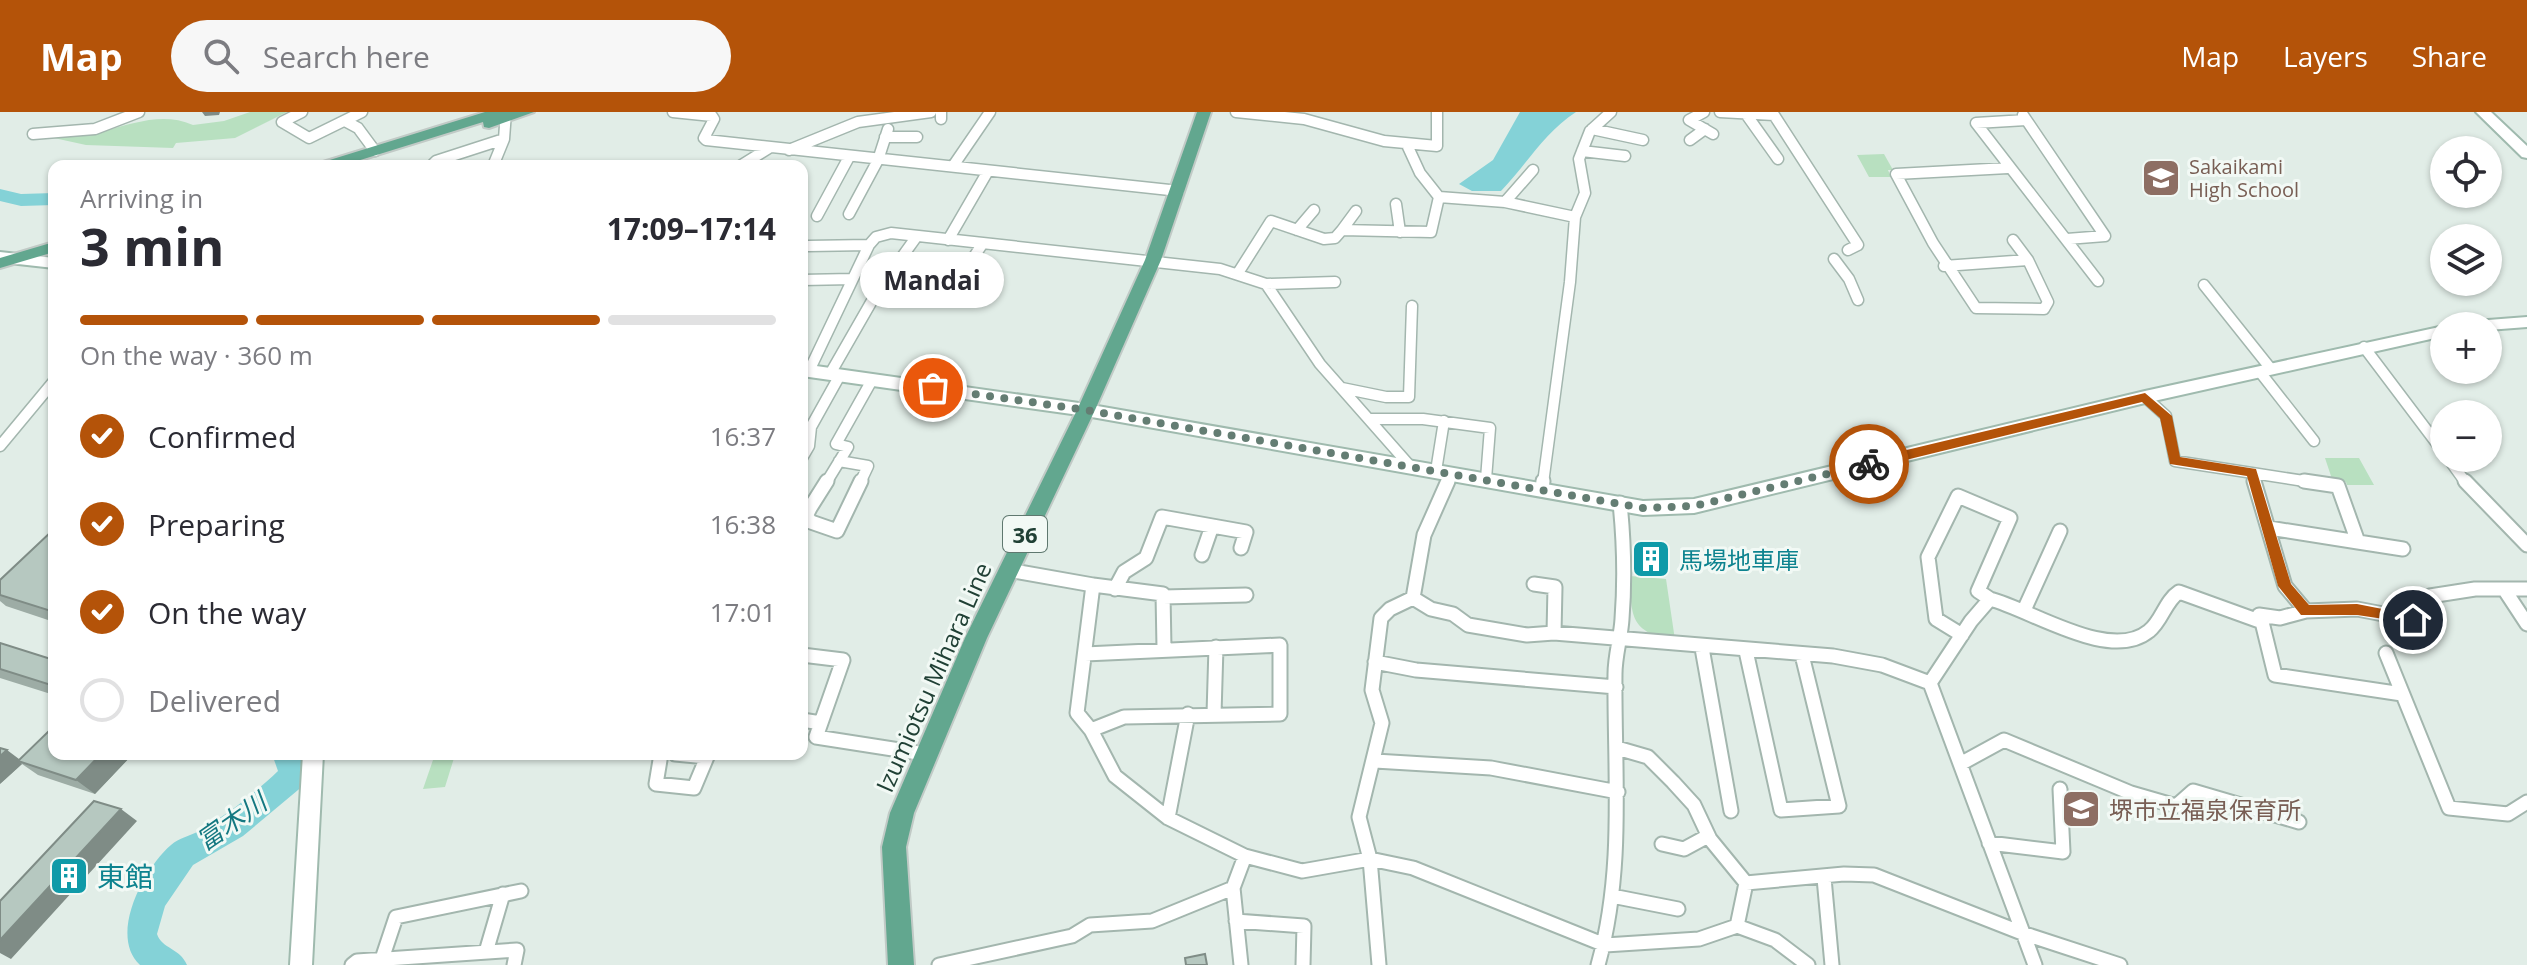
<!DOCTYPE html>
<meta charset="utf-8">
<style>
body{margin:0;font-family:"Open Sans","Noto Sans JP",sans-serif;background:#f7f7f7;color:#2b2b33;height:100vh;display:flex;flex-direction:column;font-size:30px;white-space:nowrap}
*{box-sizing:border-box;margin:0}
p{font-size:26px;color:#7c7c81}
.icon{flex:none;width:44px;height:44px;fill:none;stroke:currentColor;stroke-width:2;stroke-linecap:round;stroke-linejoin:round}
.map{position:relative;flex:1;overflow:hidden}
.panel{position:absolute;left:48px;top:48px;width:760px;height:600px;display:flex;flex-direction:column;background:#fff;border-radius:16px;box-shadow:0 2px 6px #0004}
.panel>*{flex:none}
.buttons{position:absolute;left:2430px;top:24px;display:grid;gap:16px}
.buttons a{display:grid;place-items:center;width:72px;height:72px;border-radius:50%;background:#fff;box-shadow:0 2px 6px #0004;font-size:40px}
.pin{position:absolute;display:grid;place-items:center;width:68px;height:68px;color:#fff;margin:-34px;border:4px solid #fff;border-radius:50%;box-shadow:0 2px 8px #0007}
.courier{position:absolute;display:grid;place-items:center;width:80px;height:80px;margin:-40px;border:6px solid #b45309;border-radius:50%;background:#fff;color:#222;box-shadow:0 2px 10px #0007}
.bubble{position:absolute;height:56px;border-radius:28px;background:#fff;box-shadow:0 2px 6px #0004;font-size:26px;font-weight:700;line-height:56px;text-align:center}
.headline em{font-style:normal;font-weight:700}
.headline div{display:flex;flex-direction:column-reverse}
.headline{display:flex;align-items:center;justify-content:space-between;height:136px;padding:0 32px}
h1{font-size:52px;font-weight:700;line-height:60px}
.bar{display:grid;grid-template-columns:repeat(4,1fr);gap:12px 8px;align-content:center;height:96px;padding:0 32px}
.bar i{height:10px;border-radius:6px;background:#e1e1e2}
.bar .current{background:#b45309}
.bar p{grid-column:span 4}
ol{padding:0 32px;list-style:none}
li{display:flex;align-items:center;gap:24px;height:88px}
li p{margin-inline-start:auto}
li .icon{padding:8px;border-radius:50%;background:#b45309;color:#fff;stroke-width:4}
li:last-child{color:#7c7c81}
li i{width:44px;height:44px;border:4px solid #e1e1e2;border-radius:50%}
header{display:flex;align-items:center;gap:48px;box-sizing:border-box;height:112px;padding:0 40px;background:#b45309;color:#fff}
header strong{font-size:38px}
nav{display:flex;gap:44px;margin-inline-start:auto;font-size:28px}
.search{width:560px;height:72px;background:#f7f7f7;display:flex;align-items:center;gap:20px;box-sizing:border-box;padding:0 28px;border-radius:44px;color:#7c7c81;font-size:30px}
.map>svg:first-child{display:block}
.green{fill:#b8e0c0}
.water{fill:#84d2d7}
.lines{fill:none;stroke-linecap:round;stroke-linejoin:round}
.river{fill:#84d2d7;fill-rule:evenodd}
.street-far1-casing{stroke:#a3b6ae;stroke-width:13}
.street-casing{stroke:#a3b6ae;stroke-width:17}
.secondary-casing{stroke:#9fbaae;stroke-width:4}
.primary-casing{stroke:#c1cac6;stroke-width:4}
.street-far1{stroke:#fff;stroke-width:10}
.street{stroke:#fff;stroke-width:13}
.secondary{fill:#fff;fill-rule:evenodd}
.primary{fill:#62a78f;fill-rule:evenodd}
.wall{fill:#9daca5}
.shaded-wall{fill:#7f8c86}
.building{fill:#b6c8c0;stroke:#7f8c86;stroke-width:2}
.route{fill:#b45309}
.done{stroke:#647d73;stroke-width:8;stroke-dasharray:0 14.4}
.labels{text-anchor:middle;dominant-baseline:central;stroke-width:6;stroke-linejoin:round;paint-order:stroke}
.far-education-label{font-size:20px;fill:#785e54;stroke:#f2f9f5;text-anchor:start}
.shield{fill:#f2f9f5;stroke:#5f786f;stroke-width:2}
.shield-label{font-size:22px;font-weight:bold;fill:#204035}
.culture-label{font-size:24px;fill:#0d838f;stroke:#f2f9f5;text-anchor:start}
.street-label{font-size:24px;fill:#204035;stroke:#f2f9f5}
.education-label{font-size:24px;fill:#785e54;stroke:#f2f9f5;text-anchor:start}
.water-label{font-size:26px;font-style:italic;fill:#147881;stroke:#f2f9f5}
.near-culture-label{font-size:28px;fill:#0d838f;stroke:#f2f9f5;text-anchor:start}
</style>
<header>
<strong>Map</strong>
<div class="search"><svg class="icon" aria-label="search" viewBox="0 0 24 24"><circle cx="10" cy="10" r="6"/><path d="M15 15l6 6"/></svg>Search here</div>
<nav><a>Map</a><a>Layers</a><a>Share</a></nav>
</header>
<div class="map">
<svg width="2527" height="853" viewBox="0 0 2527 853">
<rect width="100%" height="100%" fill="#e1ede7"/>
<path class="green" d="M 250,0 L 287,0 L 235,26 L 176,31 L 173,36 L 86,33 L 54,26 C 71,24 88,24 104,19 C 135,11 163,0 193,13 L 224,9 Z
M 1884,42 L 1893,58 L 1888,58 L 1891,65 L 1869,65 L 1857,43 Z
M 2325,346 L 2359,346 L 2374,373 L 2347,373 L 2346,370 L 2332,367 Z
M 1630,464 L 1666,467 L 1675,528 C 1630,521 1631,504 1630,464 Z
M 454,646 L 445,675 L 423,677 L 433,648 Z"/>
<path class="water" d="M 1520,0 L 1576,0 C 1544,21 1527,52 1501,79 L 1472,79 L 1459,72 L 1493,48 Z"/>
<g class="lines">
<path class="river" d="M 0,77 L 21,82 L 54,81 L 54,93 L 21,94 L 0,89 Z
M 272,642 L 302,642 L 308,654 L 304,673 L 243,724 L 193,753 L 165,794 L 157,822 C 162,837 180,836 187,853 L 140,853 C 108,824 144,756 171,733 C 179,726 190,724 199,719 C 227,703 255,681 278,659 Z"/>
<g class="street-far1-casing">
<path id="street-far1" d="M 302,0 L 282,10 L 309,26 L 362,0
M 673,0 L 712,4 L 714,7 L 704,26 L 706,28 L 1179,79
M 941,0 L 941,7
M 1236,0 L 1304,7 L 1384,29 L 1437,34 L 1437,0
M 1704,0 L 1689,8 L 1713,22
M 1720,0 L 1774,3 L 1858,133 L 1848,138
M 1746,2 L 1778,47
M 2023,3 L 2105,124 L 2067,127
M 2026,8 L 1976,11 L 2098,169
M 345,9 L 358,16 L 375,39
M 1592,17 L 1643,28
M 33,22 L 95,17 L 139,0
M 885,25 L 917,25
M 1690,28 L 1705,17
M 1408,35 L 1420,61 L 1439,85 L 1505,90 L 1575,105
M 789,38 L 858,10 L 931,0
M 1582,39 L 1625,44
M 431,54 L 436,49 L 504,27
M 493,54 L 504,27 L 506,0
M 740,54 L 769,36
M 953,54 L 990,0
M 2008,56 L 1896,62 L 1933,131 L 1976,196 L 2044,197 L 2048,190 L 2028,148 L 2013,128
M 1505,90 L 1533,58
M 1396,92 L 1400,120
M 849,102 L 878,48 L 888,17
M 817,104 L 849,45
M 1297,118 L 1314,98
M 1342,118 L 1356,99
M 948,128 L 988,59
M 983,131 L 962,163 L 996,170
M 808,134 L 869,133
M 1834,147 L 1849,167 L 1858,188
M 1944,154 L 2028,148
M 1238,161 L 1271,109 L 1324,127 L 1335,126 L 1342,118 L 1431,120 L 1439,85
M 802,168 L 852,167
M 1266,172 L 1335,170
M 2204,173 L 2271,257
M 879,177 L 917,124
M 2364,235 L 2444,341
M 809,259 L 869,133 L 876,125 L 891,121 L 1220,157 L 1266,172 L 1320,252 L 1410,354
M 2260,260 L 2314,329
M 830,262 L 877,180
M 1342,276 L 1386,285 L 1409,285 L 1412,194
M 2145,285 L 2166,304 L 2175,349 L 2317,371
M 1370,307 L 1423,307 L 1490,316 L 1486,367
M 0,334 L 54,269
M 802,346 L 809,334 L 811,315 L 840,263
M 2448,346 L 2466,371
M 839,349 L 868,354 L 860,371
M 1436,359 L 1444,309
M 2252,361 L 2255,371
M 826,371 L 848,335 L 836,332 L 872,268
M 1447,371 L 1451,361
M 1543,371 L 1570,170 L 1575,105 L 1585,81 L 1579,47 L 1590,19 L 1611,0"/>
</g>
<g class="street-casing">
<path id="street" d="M 2254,369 L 2285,474 L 2306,499
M 2304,369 L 2338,374 L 2358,430 L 2403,437
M 2465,369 L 2527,433
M 1542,377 L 1543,369
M 803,394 L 810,396 L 806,404 L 811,410 L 837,419 L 861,369
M 810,396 L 827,369
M 2269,416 L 2358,430
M 1202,443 L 1212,414
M 1008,458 L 1093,473 L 1077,601 L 1091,618 L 1115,664 L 1168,706 L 1245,744 L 1302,759 L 1370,747 L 1413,756 L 1605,833 L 1699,827 L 1737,814 L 1746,771 L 1844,762 L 1874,763 L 2022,821 L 2120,853
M 1534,472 L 1555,475 L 1554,521
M 1093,473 L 1163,482 L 1164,536
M 1115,477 L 1124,460 L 1146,446 L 1162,405 L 1246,420 L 1241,436
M 2504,477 L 2527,512
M 1163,485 L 1246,483
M 1413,486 L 1431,497 L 1453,502 L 1468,513 L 1527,523 L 1554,521 L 1833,544 L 1882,553 L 1930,571 L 2035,853
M 1413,486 L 1424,423 L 1448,369
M 2025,496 L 2060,419
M 2262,510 L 2275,563 L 2402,582
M 1962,523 L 1936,507 L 1928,445 L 1958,384 L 2010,406 L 1978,479 L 1990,487
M 1702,536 L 1731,699
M 1746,539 L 1781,698 L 1839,694 L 1802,543
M 2386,541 L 2449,696 L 2508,702 L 2527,690
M 1085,542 L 1280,533 L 1280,602 L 1124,605 L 1091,618
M 802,543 L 843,548 L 816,625 L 925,642
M 1375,550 L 1416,558 L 1616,575
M 1930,571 L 1971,509 L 1990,487 C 2032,498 2110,551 2149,519 C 2162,509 2165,489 2179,480 L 2262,510 L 2259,503 L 2280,506 L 2306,499 L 2357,497 L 2420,509 L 2425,503 L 2430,484 L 2475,477 L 2527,477
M 1214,602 L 1216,535
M 802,608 L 821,611
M 1617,636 L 1648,645 L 1673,670 L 1694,693 L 1710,727 L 1746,771
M 661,642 L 656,672 L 694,676 L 707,645 L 675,642
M 1375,649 L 1491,656 L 1618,680
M 1962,651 L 2004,628 L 2131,681 L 2176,694 L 2193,679 L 2299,710
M 1168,706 L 1188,602
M 1989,731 L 2063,740 L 2060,677
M 1662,732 L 1684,737 L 1708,724
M 1824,766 L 1832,853
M 1612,784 L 1678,797
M 1236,809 L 1304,814 L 1303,853
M 1737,814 L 1775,828 L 1808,853
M 486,840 L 503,782
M 382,847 L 396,805 L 521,779
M 352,853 L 357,849 L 517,838 L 514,853
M 939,853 L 1072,824 L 1090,813 L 1152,809 L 1233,776
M 1241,853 L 1233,776 L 1245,744
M 1379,853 L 1370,747 L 1359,705 L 1382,611 L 1372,578 L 1381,506 L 1390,497 L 1413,486
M 1598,853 C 1625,756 1614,661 1615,562 C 1615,543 1621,525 1622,507 C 1625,468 1624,430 1620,391"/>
</g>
<g class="secondary-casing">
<path id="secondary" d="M 2476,0 L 2491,0 L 2527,34 L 2527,46 L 2522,45 Z
M 0,140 L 54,146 L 54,156 L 0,150 Z
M 2527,205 L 2527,215 L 2488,218 L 2488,214 L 2467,214 L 2475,209 Z
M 2444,214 L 2444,224 L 2145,291 L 1694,401 L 1643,403 L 1086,304 L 802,264 L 802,252 L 1086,292 L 1643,389 L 1694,387 L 2145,279 Z
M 303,642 L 323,642 L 312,853 L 290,853 Z"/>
</g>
<g class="primary-casing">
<path id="primary" d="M 485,0 L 534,0 L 489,16 L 484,15 L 483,10 L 341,54 L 317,54 L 320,51 Z
M 1197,0 L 1211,0 L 1161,148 L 1095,298 L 987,526 L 914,701 L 906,735 L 914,853 L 888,853 L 882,735 L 890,701 L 965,526 L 1077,298 L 1145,148 Z
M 54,130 L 54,140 L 0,156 L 0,146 Z"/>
</g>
<use href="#street-far1" class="street-far1"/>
<use href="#street" class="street"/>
<use href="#secondary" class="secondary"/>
<use href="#primary" class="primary"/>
</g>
<path class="wall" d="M 54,417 L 54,510 L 6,494 L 0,489 L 0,468 Z
M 1653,433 L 1667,451 L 1663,460 L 1651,459 L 1650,442 Z
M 0,531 L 54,548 L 54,583 L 0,566 Z
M 54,642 L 133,642 L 95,682 L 38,663 L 22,652 L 0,672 L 19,648 Z"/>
<path class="shaded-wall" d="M 202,0 L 220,0 L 219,3 L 205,4 Z
M 7,638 L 23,650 L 18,649 L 22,652 L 0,672 L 0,644 Z
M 101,642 L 133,642 L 95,682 L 76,668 Z
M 121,697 L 137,709 L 11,847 L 0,841 L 0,828 Z"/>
<path class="building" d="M 54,417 L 54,500 L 0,483 L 0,468 Z
M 1653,433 L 1665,434 L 1667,451 L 1654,450 Z
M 0,531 L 54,548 L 54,574 L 0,557 Z
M 54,614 L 54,642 L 101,642 L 76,668 L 18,649 Z
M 0,636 L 7,638 L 0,644 Z
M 94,689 L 121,697 L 0,828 L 0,789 Z
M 1205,842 L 1207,853 L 1186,853 L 1185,846 Z"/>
<path class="route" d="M 2145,281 L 2172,304 L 2180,345 L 2256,357 L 2291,472 L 2309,493 L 2357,492 L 2413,503 L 2418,504 L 2418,512 L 2357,503 L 2301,503 L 2278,474 L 2247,364 L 2170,352 L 2160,306 L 2142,290 L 1869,357 L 1863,352 L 1869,347 Z"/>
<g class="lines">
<path class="done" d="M 933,276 L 1086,298 L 1643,396 L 1694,394 L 1869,352"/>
</g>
<defs>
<g id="school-square" transform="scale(2)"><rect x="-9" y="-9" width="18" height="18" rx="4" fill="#8d6e63" stroke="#f2f9f5"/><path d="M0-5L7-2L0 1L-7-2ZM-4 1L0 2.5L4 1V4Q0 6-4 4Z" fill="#fff"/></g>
<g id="building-square" transform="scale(2)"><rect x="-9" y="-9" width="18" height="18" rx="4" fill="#0f9aa8" stroke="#f2f9f5"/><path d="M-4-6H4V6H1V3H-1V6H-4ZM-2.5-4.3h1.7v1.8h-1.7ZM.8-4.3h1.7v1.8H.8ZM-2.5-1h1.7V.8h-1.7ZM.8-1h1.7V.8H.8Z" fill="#fff"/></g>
</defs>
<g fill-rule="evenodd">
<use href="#school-square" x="2161" y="66"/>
<use href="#building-square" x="1651" y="447"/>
<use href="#school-square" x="2081" y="697"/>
<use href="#building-square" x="69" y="764"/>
</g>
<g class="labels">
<g class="far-education-label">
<text x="2189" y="54">Sakaikami<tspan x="2189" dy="23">High School</tspan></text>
</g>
<rect class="shield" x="1003" y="404" width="44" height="36" rx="6"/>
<g class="shield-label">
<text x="1025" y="422">36</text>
</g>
<g class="culture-label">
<text x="1679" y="447">馬場地車庫</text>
</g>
<g class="street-label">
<text transform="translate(933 565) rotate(-66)">Izumiotsu Mihara Line</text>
</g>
<g class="education-label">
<text x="2109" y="697">堺市立福泉保育所</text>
</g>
<g class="water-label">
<text transform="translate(231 709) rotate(-35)">富木川</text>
</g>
<g class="near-culture-label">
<text x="97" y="764">東館</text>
</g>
</g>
</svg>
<div class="buttons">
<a><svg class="icon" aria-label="locate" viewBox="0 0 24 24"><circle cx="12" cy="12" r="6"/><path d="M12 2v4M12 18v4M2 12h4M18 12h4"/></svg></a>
<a><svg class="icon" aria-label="layers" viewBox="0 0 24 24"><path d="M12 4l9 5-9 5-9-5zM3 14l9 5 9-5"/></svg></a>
<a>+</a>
<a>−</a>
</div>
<div class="pin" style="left:933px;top:276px;background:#ea580c"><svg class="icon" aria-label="bag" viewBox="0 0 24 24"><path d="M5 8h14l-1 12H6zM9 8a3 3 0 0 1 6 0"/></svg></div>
<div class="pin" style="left:2413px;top:508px;background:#1f2937"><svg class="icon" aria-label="home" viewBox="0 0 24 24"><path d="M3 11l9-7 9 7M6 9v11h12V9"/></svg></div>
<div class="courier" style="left:1869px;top:352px"><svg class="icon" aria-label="bike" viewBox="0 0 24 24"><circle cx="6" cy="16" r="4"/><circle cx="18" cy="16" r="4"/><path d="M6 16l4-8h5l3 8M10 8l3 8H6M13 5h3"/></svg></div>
<div class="bubble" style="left:860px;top:140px;width:144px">Mandai</div>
<section class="panel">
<div class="headline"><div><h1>3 min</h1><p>Arriving in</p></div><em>17:09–17:14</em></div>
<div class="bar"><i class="current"></i><i class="current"></i><i class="current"></i><i></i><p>On the way · 360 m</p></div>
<ol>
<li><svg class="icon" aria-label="check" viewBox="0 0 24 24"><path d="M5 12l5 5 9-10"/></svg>Confirmed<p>16:37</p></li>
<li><svg class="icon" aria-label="check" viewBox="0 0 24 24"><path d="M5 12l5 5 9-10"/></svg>Preparing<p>16:38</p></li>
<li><svg class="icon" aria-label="check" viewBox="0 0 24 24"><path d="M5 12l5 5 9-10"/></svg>On the way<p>17:01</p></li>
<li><i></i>Delivered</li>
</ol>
</section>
</div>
